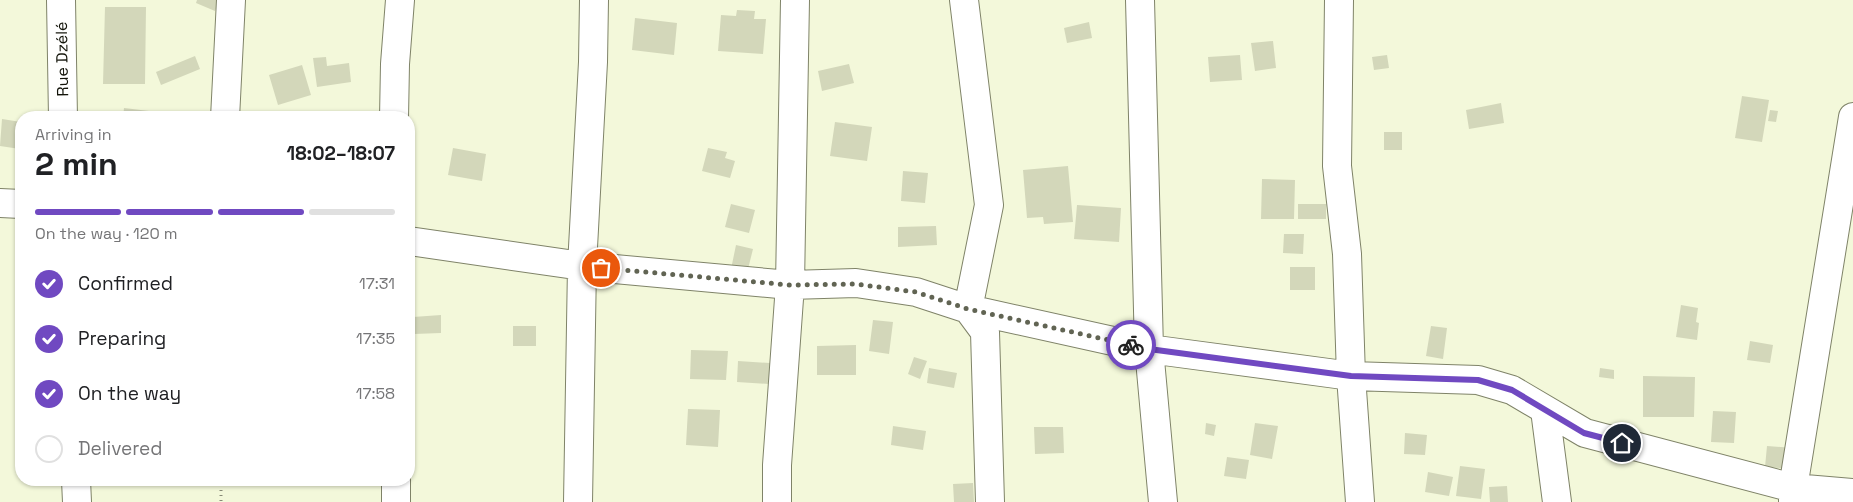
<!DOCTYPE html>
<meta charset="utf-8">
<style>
body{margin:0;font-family:"Space Grotesk",sans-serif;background:#f6f6f6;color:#202124;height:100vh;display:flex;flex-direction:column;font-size:19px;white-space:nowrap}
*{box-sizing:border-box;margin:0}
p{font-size:16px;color:#757577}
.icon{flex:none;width:28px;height:28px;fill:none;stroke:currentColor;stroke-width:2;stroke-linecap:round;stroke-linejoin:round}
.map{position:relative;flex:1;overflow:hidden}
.sheet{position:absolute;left:15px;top:111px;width:400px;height:375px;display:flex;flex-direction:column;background:#fff;border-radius:20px;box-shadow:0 1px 4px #0004}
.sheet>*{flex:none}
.pin{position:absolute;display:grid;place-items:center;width:42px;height:42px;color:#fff;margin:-21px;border:2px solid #fff;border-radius:50%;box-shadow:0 1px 5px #0007}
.courier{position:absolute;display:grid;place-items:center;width:50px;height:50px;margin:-25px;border:4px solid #7049c1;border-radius:50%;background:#fff;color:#222;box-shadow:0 1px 6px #0007}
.overview em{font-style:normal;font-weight:800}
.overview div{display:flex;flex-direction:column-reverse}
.overview{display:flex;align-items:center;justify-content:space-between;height:85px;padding:0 20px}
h1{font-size:32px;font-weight:800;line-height:38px}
.bar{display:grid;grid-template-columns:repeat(4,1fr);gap:8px 5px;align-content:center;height:60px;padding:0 20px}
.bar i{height:6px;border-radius:4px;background:#e0e0e0}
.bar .active{background:#7049c1}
.bar p{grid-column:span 4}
ol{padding:0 20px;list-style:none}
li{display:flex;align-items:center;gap:15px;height:55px}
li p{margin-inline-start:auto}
li .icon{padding:5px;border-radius:50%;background:#7049c1;color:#fff;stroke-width:4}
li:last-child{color:#757577}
li i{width:28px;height:28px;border:2px solid #e0e0e0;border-radius:50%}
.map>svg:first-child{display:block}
.building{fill:#d3d7ba}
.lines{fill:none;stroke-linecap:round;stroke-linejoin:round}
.street-casing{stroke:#7f8368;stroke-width:30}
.path{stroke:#878a76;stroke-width:3;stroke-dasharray:1 4;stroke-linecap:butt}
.street{stroke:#fff;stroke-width:28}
.done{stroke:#616453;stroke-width:5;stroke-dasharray:0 9}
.route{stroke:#7049c1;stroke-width:6}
.labels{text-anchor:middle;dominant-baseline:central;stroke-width:4;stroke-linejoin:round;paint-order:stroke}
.street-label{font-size:16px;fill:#13140a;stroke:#fff}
</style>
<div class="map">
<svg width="1853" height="502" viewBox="0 0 1853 502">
<rect width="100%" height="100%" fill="#f3f8da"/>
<path class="building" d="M 197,0 L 220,0 L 215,11 L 196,3 Z
M 105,7 L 146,7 L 145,84 L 103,84 Z
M 737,10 L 755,11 L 754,19 L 766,19 L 763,54 L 718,51 L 721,15 L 736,16 Z
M 635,18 L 677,23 L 674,55 L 632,50 Z
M 1089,22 L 1092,38 L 1067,43 L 1064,28 Z
M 1273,41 L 1276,68 L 1255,71 L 1251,43 Z
M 1240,55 L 1242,80 L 1210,82 L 1208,57 Z
M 1387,55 L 1389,68 L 1374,70 L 1372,57 Z
M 195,56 L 200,69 L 161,85 L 156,72 Z
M 326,57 L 327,66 L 349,63 L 351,82 L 317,87 L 313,58 Z
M 849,64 L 854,83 L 822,91 L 818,71 Z
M 302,65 L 311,95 L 278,105 L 269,75 Z
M 1742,96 L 1769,100 L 1762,142 L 1735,138 Z
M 1501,103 L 1504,123 L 1469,129 L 1466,110 Z
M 124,108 L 149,111 L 148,118 L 123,118 Z
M 1770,110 L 1778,111 L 1776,122 L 1768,121 Z
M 2,119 L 21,122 L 20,149 L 0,146 Z
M 835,122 L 872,127 L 867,161 L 830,156 Z
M 1384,132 L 1402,132 L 1402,150 L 1384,150 Z
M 453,148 L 486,154 L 482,181 L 448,175 Z
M 708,148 L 727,152 L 725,158 L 735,161 L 730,178 L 702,171 Z
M 1068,166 L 1073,222 L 1044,224 L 1043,217 L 1027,218 L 1023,170 Z
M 903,171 L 928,173 L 925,203 L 901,201 Z
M 1262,179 L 1295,180 L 1294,219 L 1261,219 Z
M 731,204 L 755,210 L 749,233 L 725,227 Z
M 1298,204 L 1326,204 L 1326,219 L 1298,219 Z
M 1077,205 L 1121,208 L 1119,242 L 1074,239 Z
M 936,226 L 937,245 L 898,247 L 898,227 Z
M 1284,234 L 1304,234 L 1303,254 L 1283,253 Z
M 736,245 L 753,249 L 746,277 L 730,274 Z
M 1290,267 L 1315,267 L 1315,290 L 1290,290 Z
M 1681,305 L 1698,308 L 1696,322 L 1699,323 L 1697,340 L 1676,337 Z
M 441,315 L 441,333 L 414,334 L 413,317 Z
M 873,320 L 893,322 L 889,354 L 869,351 Z
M 513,326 L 536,326 L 536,346 L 513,346 Z
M 1431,326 L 1447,328 L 1443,359 L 1426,356 Z
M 1750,341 L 1773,345 L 1770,363 L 1747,360 Z
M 856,345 L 856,375 L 817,375 L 817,346 Z
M 691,350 L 728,351 L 726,380 L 690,379 Z
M 914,357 L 927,361 L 920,379 L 908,374 Z
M 738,361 L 770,363 L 769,384 L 737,382 Z
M 929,368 L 957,373 L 954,388 L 927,383 Z
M 1600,368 L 1614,370 L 1614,379 L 1599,377 Z
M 1643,376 L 1695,377 L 1694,417 L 1643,417 Z
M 688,409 L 720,410 L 718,447 L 686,445 Z
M 1713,411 L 1736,412 L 1734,443 L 1711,442 Z
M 1206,423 L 1216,425 L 1214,436 L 1205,434 Z
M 1255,423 L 1278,426 L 1272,459 L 1250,455 Z
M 893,426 L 926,431 L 923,450 L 891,445 Z
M 1034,427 L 1063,427 L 1064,453 L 1035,454 Z
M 1405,433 L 1427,435 L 1425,455 L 1404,454 Z
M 1767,446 L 1793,448 L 1792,469 L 1765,467 Z
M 1227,457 L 1249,460 L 1246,479 L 1224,476 Z
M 1460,466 L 1485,469 L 1481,499 L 1456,496 Z
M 1428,472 L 1453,477 L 1449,496 L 1425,492 Z
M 973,483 L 974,502 L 954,502 L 953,484 Z
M 1507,486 L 1508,502 L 1490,502 L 1489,487 Z"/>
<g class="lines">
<g class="street-casing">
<path id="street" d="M 61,0 L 63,118
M 964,0 L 989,205 L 968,309 L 985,332 L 990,502
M 1140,0 L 1149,349 L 1163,502
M 1339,0 L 1337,166 L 1347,254 L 1351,376 L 1360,502
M 225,118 L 231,0
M 394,118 L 395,64 L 400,0
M 0,203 L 21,204
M 409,241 L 582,266 L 790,285 L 856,283 L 916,292 L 968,309 L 1149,349 L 1351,376 L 1478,380 L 1512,390 L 1585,433 L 1793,488 L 1853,493
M 1545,410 L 1557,502
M 76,480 L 77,502
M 396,480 L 396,502
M 578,502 L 582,266 L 593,62 L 594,0
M 777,502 L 777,465 L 790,285 L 795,0
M 1793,502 L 1793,488 L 1853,117"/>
</g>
<path class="path" d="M 221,480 L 221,502"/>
<use href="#street" class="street"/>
</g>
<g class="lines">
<path class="done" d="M 601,268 L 790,285 L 856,284 L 916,292 L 968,309 L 1131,345"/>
<path class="route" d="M 1131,345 L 1149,349 L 1351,376 L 1478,380 L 1512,390 L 1584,433 L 1622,443"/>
</g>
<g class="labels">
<g class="street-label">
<text transform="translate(62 59) rotate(-91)">Rue Dzélé</text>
</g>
</g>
</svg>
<div class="pin" style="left:601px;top:268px;background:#ea580c"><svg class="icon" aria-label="bag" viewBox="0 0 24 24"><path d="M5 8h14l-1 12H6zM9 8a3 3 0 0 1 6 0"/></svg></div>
<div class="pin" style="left:1622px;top:443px;background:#1f2937"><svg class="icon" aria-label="home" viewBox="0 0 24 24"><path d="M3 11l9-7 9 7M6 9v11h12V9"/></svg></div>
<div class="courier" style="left:1131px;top:345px"><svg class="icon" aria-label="bike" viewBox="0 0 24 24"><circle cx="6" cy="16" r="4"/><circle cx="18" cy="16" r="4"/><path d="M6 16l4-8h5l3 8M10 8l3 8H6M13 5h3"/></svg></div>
<section class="sheet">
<div class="overview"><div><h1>2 min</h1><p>Arriving in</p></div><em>18:02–18:07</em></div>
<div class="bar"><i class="active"></i><i class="active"></i><i class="active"></i><i></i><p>On the way · 120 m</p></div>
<ol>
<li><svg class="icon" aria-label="check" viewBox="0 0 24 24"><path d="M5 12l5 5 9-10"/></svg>Confirmed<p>17:31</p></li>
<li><svg class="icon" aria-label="check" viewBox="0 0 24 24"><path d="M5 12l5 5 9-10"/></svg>Preparing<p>17:35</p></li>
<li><svg class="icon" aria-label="check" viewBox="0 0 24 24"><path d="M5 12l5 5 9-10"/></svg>On the way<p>17:58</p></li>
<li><i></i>Delivered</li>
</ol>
</section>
</div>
